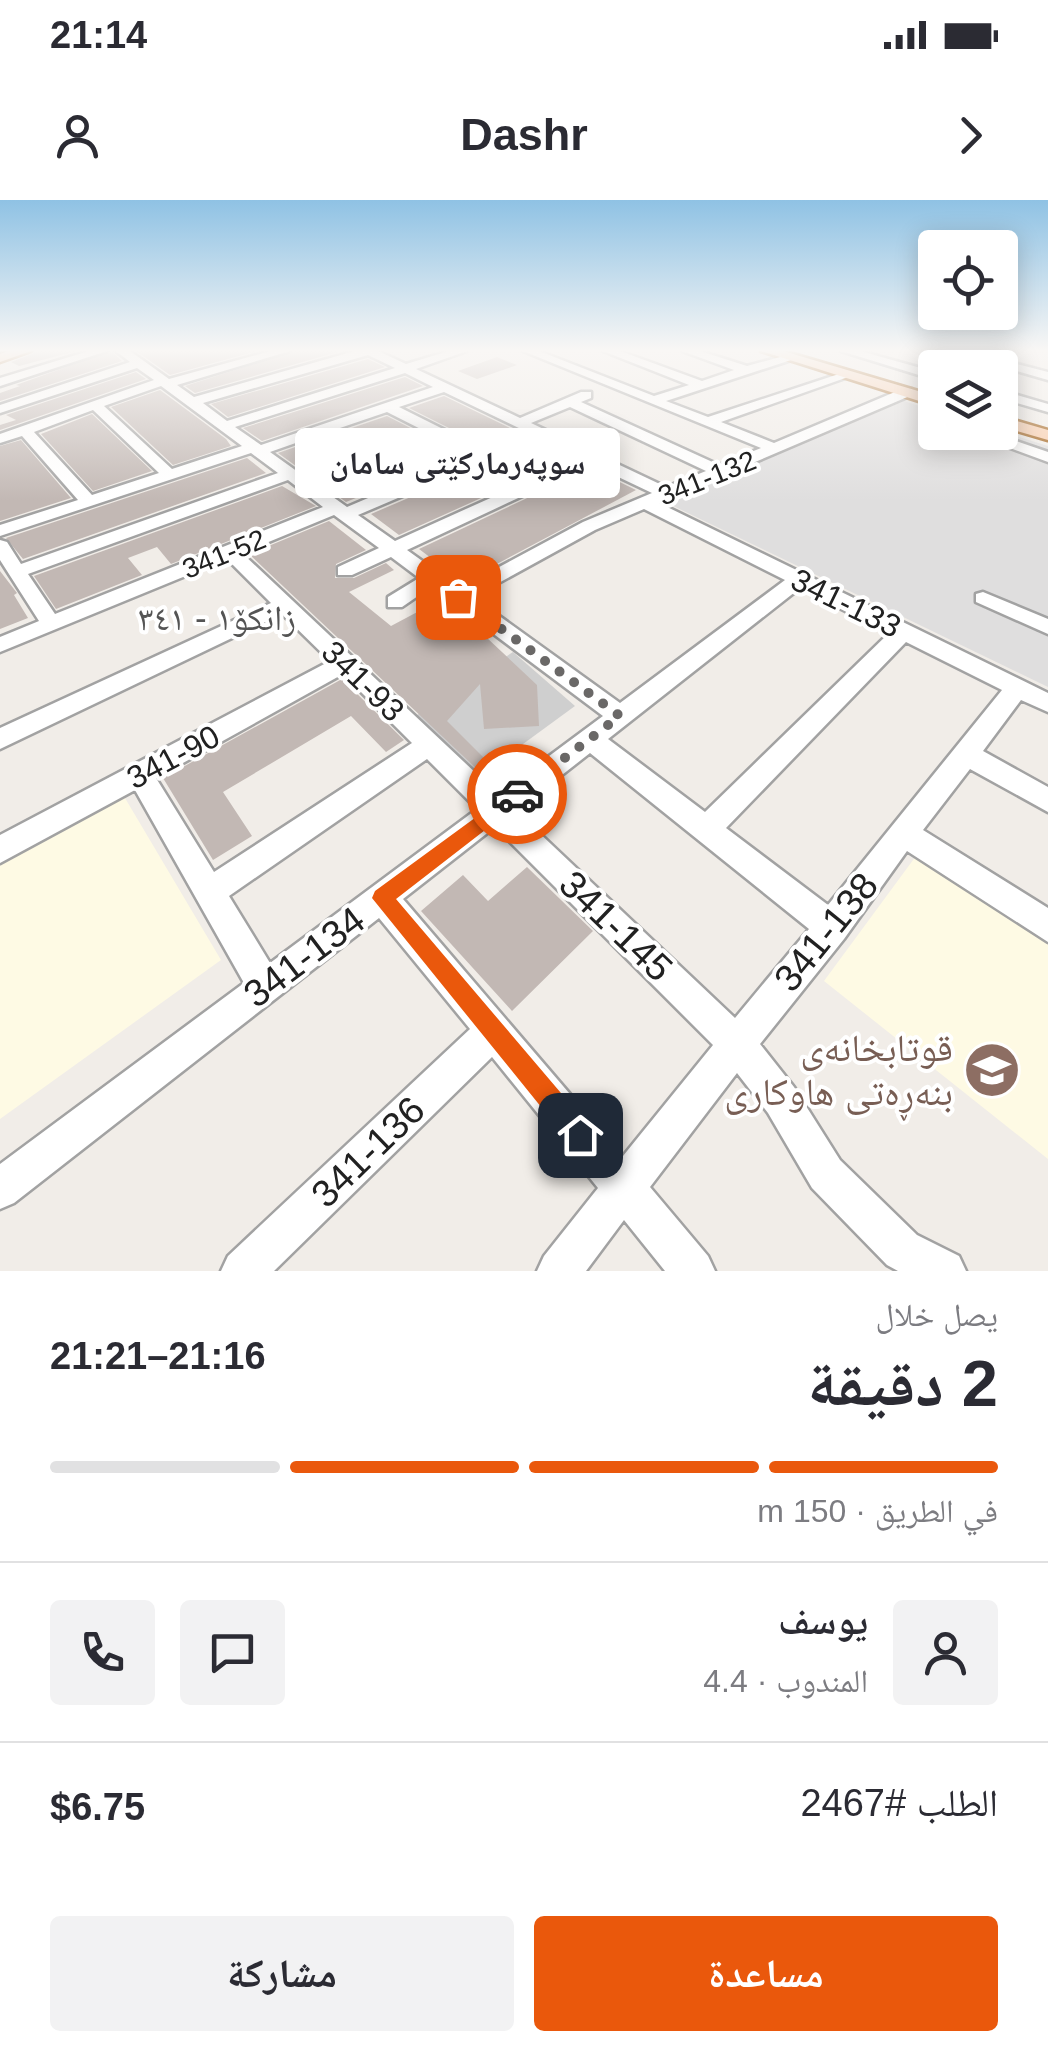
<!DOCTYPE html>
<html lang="ar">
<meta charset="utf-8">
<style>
body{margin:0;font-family:Helvetica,"Noto Naskh Arabic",sans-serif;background:#f2f2f3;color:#2b2b33;direction:rtl;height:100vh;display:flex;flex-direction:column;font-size:38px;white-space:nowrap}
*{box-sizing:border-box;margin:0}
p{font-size:32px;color:#7c7c81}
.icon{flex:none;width:55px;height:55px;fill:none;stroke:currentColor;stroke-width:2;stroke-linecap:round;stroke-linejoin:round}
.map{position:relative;height:1071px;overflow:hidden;direction:ltr}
.side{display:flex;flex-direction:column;background:#fff;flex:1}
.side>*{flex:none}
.buttons{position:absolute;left:918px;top:30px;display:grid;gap:20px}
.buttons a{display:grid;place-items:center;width:100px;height:100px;border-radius:10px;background:#fff;box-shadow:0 5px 25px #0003;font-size:50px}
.pin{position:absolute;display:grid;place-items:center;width:85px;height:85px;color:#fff;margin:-42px;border-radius:20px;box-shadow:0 5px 15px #0006}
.courier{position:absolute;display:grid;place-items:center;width:100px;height:100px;margin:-50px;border:8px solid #ea580c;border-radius:50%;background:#fff;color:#222;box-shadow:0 2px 12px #0007}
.bubble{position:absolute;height:70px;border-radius:10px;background:#fff;box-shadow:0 5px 25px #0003;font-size:32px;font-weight:700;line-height:70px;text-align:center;direction:rtl}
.summary em{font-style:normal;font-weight:700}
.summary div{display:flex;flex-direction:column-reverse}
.summary{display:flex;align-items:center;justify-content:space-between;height:170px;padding:0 50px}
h1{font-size:65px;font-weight:700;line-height:75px}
.bar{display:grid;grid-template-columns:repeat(4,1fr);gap:15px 10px;align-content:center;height:120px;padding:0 50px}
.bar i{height:12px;border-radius:8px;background:#e1e1e2}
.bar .active{background:#ea580c}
.bar p{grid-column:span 4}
.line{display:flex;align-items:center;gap:25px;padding:0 50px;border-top:2px solid #e1e1e2}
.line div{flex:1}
.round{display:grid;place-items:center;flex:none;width:105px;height:105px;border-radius:10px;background:#f2f2f3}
.cta{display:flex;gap:20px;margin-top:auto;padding:20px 50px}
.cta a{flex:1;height:115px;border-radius:10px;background:#ea580c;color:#fff;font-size:40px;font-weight:700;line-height:115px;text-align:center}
.cta a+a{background:#f2f2f3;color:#2b2b33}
.status{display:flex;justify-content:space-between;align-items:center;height:70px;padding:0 50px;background:#fff;direction:ltr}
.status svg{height:28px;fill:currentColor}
header{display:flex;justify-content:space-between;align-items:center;height:130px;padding:0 50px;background:#fff;font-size:45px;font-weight:700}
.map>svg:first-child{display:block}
.residential{fill:#dfdede}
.education{fill:#fefae4}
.religious{fill:#cfcfcf}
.building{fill:#c2b8b4}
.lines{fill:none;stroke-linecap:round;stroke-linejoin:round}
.minor-casing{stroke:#a2a2a2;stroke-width:5}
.major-casing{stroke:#995305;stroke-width:5}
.minor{fill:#fff;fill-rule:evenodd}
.major{fill:#f9c9a5;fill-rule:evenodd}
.route{fill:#ea580c}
.done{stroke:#6a6867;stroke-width:10;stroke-dasharray:0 18}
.labels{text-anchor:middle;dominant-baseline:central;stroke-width:8;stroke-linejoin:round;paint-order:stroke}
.far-street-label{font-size:28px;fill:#212121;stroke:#fff}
.street-label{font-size:32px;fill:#212121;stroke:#fff}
.neighbourhood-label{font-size:35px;fill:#545454;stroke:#fff}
.near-street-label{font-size:38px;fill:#212121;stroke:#fff}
.near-education-label{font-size:38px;fill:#785e54;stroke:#fff;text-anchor:end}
</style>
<div class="status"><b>21:14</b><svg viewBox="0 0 49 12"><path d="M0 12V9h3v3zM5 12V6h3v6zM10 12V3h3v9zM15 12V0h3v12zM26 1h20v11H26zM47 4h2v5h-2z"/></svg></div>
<header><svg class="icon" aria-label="forward" viewBox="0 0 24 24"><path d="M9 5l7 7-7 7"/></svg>Dashr<svg class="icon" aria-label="person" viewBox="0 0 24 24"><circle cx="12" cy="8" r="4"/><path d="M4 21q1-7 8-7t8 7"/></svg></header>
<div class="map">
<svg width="1048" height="1071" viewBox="0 0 1048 1071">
<rect width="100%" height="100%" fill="#f1ede8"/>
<path class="residential" d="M 904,201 L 935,211 L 935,232 L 1000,231 L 1048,246 L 1048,487 L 663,301 Z"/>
<path class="education" d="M 122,593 L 221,760 L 0,919 L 0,660 Z
M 916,656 L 1048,744 L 1048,959 L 824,781 Z"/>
<path class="religious" d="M 513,452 L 575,506 L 478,577 L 414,517 Z"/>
<path class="building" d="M 40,151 L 76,151 L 4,170 L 19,166 L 11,162 Z
M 111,151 L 122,161 L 0,201 L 0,193 L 20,186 L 16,185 Z
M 136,151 L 257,151 L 170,175 Z
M 294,151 L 341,151 L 195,193 L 185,186 Z
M 497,157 L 517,165 L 477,179 L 458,171 Z
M 368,159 L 385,167 L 228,217 L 211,204 Z
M 136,172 L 146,179 L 0,230 L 0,225 L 16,220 L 6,215 Z
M 405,177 L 423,186 L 262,241 L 243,228 Z
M 160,190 L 226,239 L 231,246 L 173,265 L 111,207 Z
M 444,196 L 518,232 L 485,246 L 409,208 Z
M 92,214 L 152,271 L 93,291 L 41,234 Z
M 387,216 L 463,255 L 422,272 L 349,229 Z
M 327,236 L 400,280 L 346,302 L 278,253 Z
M 21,240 L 71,298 L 0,321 L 0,246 Z
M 539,242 L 570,258 L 399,335 L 371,314 Z
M 247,258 L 266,273 L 23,359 L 6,338 Z
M 591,268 L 636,290 L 463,382 L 419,349 Z
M 282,286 L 316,306 L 171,364 L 157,347 L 128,358 L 142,375 L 56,409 L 34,376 Z
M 329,321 L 366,350 L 336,364 L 335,378 L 354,378 L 386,363 L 394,370 L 349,392 L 391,426 L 438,401 L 486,437 L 537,485 L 539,526 L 484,529 L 480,484 L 447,521 L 490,564 L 479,571 L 249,354 Z
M 0,371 L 17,393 L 14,395 L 28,418 L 0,429 Z
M 342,479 L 404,540 L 386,552 L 351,516 L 223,592 L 252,636 L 213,660 L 163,578 Z
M 527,667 L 593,731 L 512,811 L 421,711 L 463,675 L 488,701 Z"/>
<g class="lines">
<g class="minor-casing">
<path id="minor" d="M 89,151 L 107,151 L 0,186 L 0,178 Z
M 116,151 L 130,151 L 169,179 L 271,151 L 290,151 L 177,185 L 194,197 L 355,151 L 378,151 L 406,164 L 449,151 L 467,151 L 416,169 L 520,218 L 581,192 L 591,192 L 591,198 L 581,202 L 719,265 L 761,248 L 523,151 L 539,151 L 654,196 L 689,185 L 603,151 L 620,151 L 702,181 L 734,170 L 682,151 L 700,151 L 747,166 L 791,154 L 791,160 L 666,201 L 708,217 L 848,171 L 848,177 L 721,222 L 774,243 L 902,189 L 912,189 L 912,195 L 659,303 L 1048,493 L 1048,512 L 1021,500 L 983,551 L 1048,587 L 1048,612 L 970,569 L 923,630 L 1048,708 L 1048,742 L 907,651 L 844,739 L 760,844 L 794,887 L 840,960 L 917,1035 L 959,1056 L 966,1071 L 898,1071 L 887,1065 L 812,988 L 768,913 L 737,873 L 650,987 L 708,1056 L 715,1071 L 665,1071 L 624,1020 L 586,1071 L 537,1071 L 544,1056 L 598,988 L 492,857 L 274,1071 L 221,1071 L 228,1056 L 470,829 L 379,718 L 14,1003 L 0,1009 L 0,964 L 244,783 L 135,590 L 0,663 L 0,635 L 330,461 L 282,414 L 0,549 L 0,528 L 271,403 L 227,359 L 0,452 L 0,437 L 39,421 L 0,360 L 0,340 L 7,342 L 21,364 L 278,273 L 251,253 L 0,336 L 0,325 L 78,300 L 22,236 L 0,243 L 0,234 L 154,180 L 137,168 L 0,213 L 0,205 L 130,162 ZM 368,155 L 395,168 L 227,221 L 203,203 ZM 405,173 L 433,187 L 261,245 L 235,227 ZM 161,186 L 242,246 L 172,269 L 104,206 ZM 444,192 L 527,232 L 485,250 L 399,207 ZM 570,207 L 706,271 L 666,287 L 531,223 ZM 93,210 L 159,273 L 92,295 L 34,232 ZM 387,212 L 472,255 L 422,276 L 340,228 ZM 327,232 L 408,281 L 347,307 L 270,252 ZM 539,238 L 579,258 L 395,341 L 358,315 ZM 591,264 L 652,293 L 583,322 L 460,388 L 407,350 ZM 288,280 L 323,307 L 55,414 L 28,374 ZM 644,309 L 785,380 L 620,503 L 473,397 L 595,330 ZM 334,315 L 379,348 L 338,367 L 338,375 L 352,375 L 391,357 L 419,378 L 388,397 L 388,407 L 402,407 L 431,387 L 603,516 L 498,594 L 242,353 ZM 800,388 L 889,433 L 705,612 L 608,539 ZM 906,442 L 1002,490 L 828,705 L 726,628 ZM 343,474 L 412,543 L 214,672 L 156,578 ZM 590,553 L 809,729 L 735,818 L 516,611 ZM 427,559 L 477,609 L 270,763 L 229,696 ZM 495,627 L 713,845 L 623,956 L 403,699 Z
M 841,151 L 860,151 L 935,172 L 935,180 Z
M 947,151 L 967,151 L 1048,172 L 1048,180 Z
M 1000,190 L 1048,204 L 1048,212 L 1000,198 Z
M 967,232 L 990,232 L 1048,252 L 1048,262 Z
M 983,392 L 1048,419 L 1048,434 L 976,402 L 976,394 Z"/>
</g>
<g class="major-casing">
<path id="major" d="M 9,151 L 31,151 L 0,162 L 0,154 Z
M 761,151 L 783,151 L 935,196 L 935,206 Z
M 1000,216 L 1048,230 L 1048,240 L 1000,226 Z"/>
</g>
<use href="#minor" class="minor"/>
<use href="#major" class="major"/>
</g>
<linearGradient id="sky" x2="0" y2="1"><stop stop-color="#8fc2e4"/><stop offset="0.5" stop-color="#f9f7f5"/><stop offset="1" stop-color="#f9f7f5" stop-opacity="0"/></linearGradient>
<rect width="1048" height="301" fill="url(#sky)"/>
<path class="route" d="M 517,587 L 526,594 L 524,600 L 396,699 L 589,926 L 593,935 L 589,944 L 580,948 L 571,944 L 372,698 L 375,691 Z"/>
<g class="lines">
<path class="done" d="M 458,397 L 620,516 L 517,594"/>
</g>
<defs>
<g id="school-disc" transform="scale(2.875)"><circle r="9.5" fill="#8d6e63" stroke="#fff"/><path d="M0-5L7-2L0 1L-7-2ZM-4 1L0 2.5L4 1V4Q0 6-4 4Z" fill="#fff"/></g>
</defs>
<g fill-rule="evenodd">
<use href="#school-disc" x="992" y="870"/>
</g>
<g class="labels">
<g class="far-street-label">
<text transform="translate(707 278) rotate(-22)">341-132</text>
<text transform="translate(224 354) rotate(-22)">341-52</text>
</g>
<g class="street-label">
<text transform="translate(846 403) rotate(26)">341-133</text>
<text transform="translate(363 481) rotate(44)">341-93</text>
<text transform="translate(173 557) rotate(-28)">341-90</text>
</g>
<g class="neighbourhood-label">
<text x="217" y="417">زانکۆ١ - ٣٤١</text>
</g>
<g class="near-street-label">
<text transform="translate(616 726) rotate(44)">341-145</text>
<text transform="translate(826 732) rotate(-51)">341-138</text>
<text transform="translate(304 757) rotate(-37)">341-134</text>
<text transform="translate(368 952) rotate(-44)">341-136</text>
</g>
<g class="near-education-label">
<text x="953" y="848">قوتابخانەی<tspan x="953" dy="44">بنەڕەتی هاوکاری</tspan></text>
</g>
</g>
</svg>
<div class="buttons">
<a><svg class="icon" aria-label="locate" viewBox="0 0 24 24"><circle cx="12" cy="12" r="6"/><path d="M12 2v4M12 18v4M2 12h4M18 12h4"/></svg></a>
<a><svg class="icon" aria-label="layers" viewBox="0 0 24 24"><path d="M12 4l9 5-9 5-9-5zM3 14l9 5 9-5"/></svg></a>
</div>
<div class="pin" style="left:458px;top:397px;background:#ea580c"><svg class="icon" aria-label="bag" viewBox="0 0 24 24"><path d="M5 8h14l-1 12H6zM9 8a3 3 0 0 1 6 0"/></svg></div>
<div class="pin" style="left:580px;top:935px;background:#1f2937"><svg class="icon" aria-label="home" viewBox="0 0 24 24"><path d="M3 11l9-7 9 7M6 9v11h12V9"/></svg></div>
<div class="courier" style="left:517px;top:594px"><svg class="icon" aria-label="car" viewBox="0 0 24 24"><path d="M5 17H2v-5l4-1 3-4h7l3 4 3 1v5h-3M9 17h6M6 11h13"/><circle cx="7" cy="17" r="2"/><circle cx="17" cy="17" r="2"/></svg></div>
<div class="bubble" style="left:295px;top:228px;width:325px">سوپەرمارکێتی سامان</div>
</div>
<section class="side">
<div class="summary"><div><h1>2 دقيقة</h1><p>يصل خلال</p></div><em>21:16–21:21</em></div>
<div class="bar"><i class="active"></i><i class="active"></i><i class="active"></i><i></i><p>في الطريق · 150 m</p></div>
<div class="line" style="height:180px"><a class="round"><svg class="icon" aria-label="person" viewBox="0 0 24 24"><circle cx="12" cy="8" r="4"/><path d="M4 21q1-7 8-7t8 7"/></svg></a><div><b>يوسف</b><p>المندوب · 4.4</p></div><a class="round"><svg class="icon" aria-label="chat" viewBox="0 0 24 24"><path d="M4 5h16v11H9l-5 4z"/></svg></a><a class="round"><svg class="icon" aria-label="phone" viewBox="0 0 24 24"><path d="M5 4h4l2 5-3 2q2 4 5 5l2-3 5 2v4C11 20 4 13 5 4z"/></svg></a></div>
<div class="line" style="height:130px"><div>الطلب #2467</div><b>$6.75</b></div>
<div class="cta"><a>مساعدة</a><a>مشاركة</a></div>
</section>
